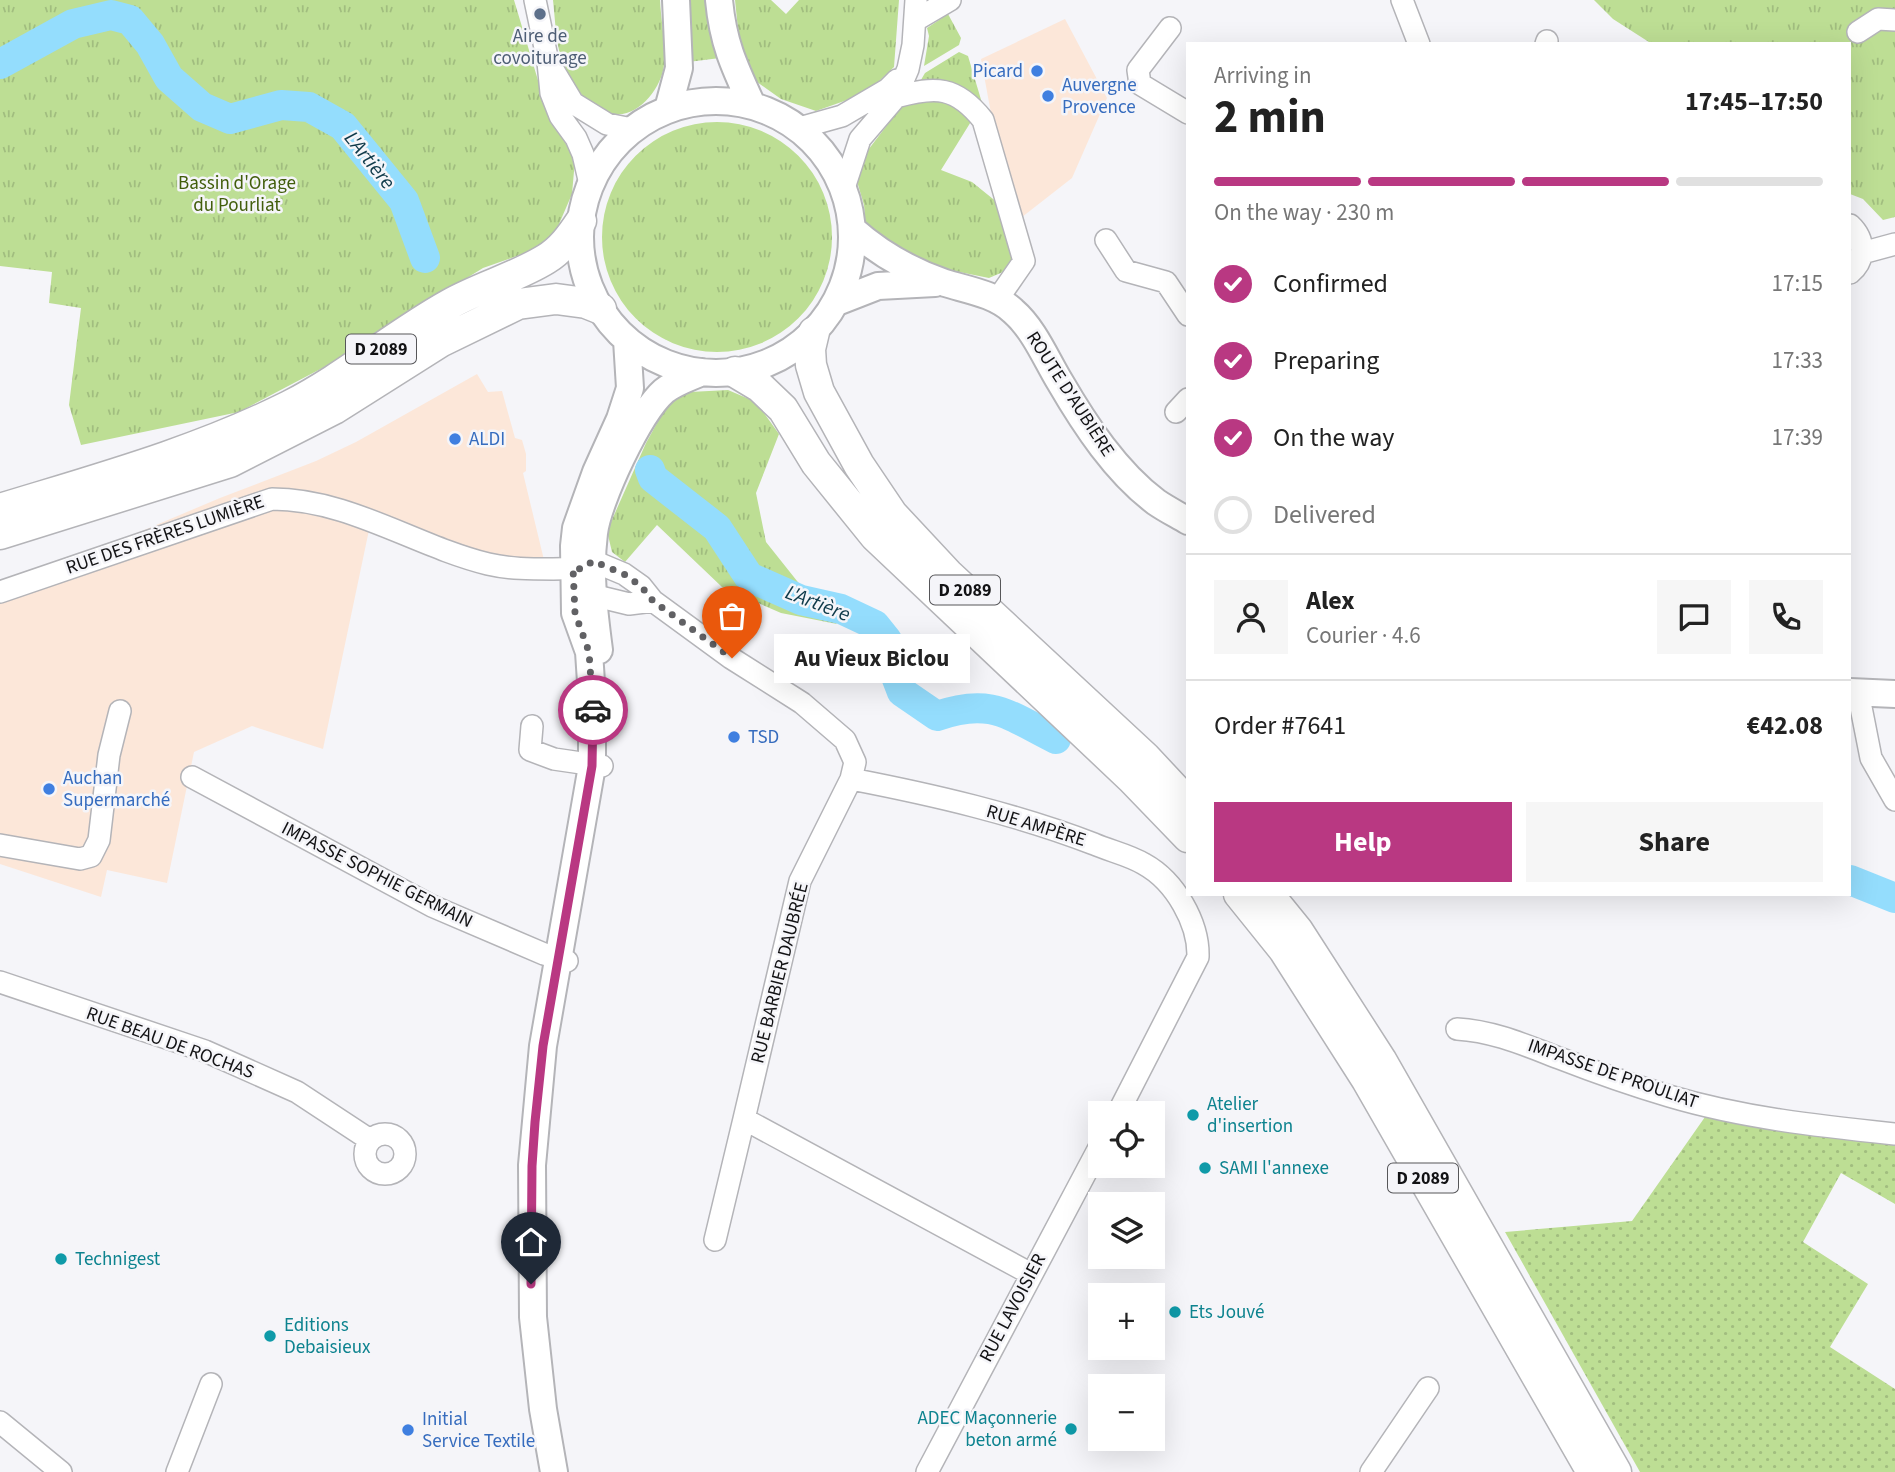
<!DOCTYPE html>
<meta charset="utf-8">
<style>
body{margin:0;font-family:"Source Sans 3",sans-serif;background:#f6f6f6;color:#222;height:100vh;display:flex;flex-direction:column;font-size:26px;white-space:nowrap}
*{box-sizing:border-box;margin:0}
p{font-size:23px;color:#767676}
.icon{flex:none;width:38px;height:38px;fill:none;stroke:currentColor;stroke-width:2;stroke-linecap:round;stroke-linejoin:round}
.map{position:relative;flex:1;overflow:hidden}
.sheet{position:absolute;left:1186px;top:42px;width:665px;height:854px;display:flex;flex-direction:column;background:#fff;border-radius:0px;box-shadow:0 7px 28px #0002}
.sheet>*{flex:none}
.controls{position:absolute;left:1088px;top:1101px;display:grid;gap:14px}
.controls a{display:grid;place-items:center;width:77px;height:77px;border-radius:0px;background:#fff;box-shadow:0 7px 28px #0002;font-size:35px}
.pin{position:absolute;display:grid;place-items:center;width:60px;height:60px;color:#fff;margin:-72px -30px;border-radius:50% 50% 50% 0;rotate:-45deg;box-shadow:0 0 7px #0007}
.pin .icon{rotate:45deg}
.courier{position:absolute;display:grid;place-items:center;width:70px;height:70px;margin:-35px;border:5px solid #b93882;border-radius:50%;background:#fff;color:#222;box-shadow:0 2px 9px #0007}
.bubble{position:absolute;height:49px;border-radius:0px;background:#fff;box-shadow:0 7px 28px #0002;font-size:23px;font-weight:700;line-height:49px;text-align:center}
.overview em{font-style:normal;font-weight:700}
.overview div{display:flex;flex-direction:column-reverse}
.overview{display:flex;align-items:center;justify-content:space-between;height:119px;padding:0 28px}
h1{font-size:46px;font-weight:700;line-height:52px}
.bar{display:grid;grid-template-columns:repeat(4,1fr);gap:10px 7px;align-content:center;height:84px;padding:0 28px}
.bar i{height:9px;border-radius:5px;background:#e0e0e0}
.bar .selected{background:#b93882}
.bar p{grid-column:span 4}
.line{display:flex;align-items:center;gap:18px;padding:0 28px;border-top:2px solid #e0e0e0}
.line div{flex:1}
.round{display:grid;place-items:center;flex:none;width:74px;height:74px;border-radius:0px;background:#f6f6f6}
ol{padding:0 28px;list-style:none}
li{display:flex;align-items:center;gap:21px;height:77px}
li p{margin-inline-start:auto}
li .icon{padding:7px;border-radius:50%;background:#b93882;color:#fff;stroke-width:4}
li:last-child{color:#767676}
li i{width:38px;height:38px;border:4px solid #e0e0e0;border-radius:50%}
.button{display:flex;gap:14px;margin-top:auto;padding:14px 28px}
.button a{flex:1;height:80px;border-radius:0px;background:#b93882;color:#fff;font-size:28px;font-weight:700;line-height:80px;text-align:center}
.button a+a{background:#f6f6f6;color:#222}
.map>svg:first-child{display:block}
.commercial{fill:#fce7d9}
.grass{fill:url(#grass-tufts)}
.garden{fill:url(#garden-dots)}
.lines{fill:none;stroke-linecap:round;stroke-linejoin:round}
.river{stroke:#94ddfd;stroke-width:30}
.minor-casing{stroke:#b4b4b8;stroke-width:24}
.major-casing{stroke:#b4b4b8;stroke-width:30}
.highway-casing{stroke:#b4b4b8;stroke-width:33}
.minor{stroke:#fff;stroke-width:21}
.major{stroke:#fff;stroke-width:26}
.highway{stroke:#fff;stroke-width:30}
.done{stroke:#616164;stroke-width:7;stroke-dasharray:0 12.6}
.route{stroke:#b93882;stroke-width:9}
.service-dot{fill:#5c6f8a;stroke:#f5f5f9;stroke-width:2.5}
.shop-dot{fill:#3f7fe0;stroke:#f5f5f9;stroke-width:2.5}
.culture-dot{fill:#0f9aa8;stroke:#f5f5f9;stroke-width:2.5}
.labels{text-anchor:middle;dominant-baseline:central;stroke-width:5;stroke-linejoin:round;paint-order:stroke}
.shield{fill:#f5f5f9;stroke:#565659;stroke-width:2}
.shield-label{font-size:18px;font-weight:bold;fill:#121214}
.service-label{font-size:19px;fill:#4e5e75;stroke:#f5f5f9}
.shop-label{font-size:19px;fill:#366cbe;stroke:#f5f5f9;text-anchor:start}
.park-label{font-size:19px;fill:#425e0c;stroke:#f5f5f9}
.street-label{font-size:19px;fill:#121214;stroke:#f5f5f9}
.culture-label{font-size:19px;fill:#0d838f;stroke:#f5f5f9;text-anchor:start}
.water-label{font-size:21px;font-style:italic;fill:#0e3a4a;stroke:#f5f5f9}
</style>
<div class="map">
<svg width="1895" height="1472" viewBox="0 0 1895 1472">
<defs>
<pattern id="grass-tufts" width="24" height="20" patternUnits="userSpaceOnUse" patternTransform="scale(1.75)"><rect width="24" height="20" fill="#bdde94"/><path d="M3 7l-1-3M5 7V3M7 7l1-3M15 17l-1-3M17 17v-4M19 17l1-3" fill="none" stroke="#a1bd7f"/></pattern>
<pattern id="garden-dots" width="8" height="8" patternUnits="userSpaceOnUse" patternTransform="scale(1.75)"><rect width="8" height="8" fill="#bdde94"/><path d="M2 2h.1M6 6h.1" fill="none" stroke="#a1bd7f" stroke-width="1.8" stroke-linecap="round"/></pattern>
</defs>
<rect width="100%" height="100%" fill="#f5f5f9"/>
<path class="commercial" d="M 1065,19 L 1107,98 L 1072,178 L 1004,231 L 1000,162 L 981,59 Z
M 477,374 L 488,392 L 502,391 L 515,438 L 522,440 L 526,454 L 526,471 L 523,473 L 544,560 L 528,562 L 369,530 L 323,749 L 252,726 L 194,752 L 167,883 L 107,870 L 101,897 L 0,864 L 0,591 L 220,498 L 316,461 L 356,442 Z"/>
<path class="grass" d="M 0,0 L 514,0 L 540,87 L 556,126 L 575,160 L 572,194 L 556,231 L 534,250 L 483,268 L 375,335 L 349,354 L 239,412 L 81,445 L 69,405 L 81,308 L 49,303 L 52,272 L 0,266 Z
M 553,0 L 660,0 C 661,21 666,44 664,65 C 662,87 639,117 615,114 C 597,112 583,98 573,83 C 556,61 556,27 553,0 Z
M 685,0 L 712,0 L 720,58 L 688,62 Z
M 735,0 L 771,0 L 786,14 L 799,0 L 899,0 L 894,67 L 873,87 L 850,99 L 816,111 L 781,99 L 750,77 L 740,49 Z
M 1594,0 L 1895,0 L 1895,217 L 1883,220 L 1863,199 L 1850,194 L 1850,44 L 1652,44 L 1613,19 Z
M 948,14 L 961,38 L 959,45 L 924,66 L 929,36 L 927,28 Z
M 959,52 L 968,56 L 985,113 L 918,85 L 925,73 Z
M 949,98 L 972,120 L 941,170 L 972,182 L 998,203 L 1013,255 L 1012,263 L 1003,272 L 989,278 L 905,261 L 866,229 L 864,205 L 856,178 L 865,154 L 904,103 Z
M602 237a115 115 0 1 1 230 0a115 115 0 1 1-230 0Z
M 728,390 L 756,402 L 779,434 L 756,493 L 766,542 L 805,591 L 837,624 L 781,613 L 722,587 L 657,525 L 625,562 L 612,552 L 607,531 L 646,443 L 667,405 L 690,392 Z"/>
<path class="garden" d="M 1712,1107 L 1895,1131 L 1895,1204 L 1841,1173 L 1803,1242 L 1868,1284 L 1830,1347 L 1895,1389 L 1895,1472 L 1640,1472 L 1505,1232 L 1632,1221 Z"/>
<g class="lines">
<path class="river" d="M 0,64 L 73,24 L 111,15 L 130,20 L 150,44 L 169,78 L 202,107 L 230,119 L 281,105 L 309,107 L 343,126 L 404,201 L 425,258
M 650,470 L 653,478 L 717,528 L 749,577 L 801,600 L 841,609 L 875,625 L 887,640 L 892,666 L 902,692 L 937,716 C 991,697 1008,715 1056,739
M 1850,880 L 1895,898"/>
<g class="minor-casing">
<path id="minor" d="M 535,0 L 548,62 L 551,93 L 560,116 L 576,138 L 583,154 L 590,184
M 1402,0 L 1419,44
M 916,20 L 950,0
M 1170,28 L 1138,70 L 1140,84 L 1188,113
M 1858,32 L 1878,19 L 1895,20
M 1546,44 L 1547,41
M 552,68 L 573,103 L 607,124 L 632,129
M 896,97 C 936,86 956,86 983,120 L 1024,261 L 997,300
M 799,128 L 842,116 L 888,89 L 897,80
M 844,188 L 860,139 L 896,97 L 908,69 L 913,45 L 916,0
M 1850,225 C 1865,239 1866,260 1850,273
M 1106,240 L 1126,271 L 1166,282 L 1188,315
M 1862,253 L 1895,244
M 1176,412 L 1188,399
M 587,583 L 592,595 L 629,604 L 653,601
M 0,592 L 272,499 C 349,499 415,546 488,564 C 509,569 531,569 553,569 C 570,568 579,571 593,561 L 624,574 L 641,586 L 653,601 L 731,658 L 802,703 L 845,740 L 855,762 L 851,779 L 800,881 L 744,1119 L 1031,1274
M 1858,692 L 1871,758 L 1895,800
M 532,726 L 530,750 L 554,759 L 602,766
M 192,777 L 432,906 L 544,954 L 567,961
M 851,779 C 934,795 1016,814 1094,844 C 1110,851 1129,855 1144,864 C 1175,881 1199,923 1198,957 L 1118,1113
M 0,845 L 80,859 L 91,856 L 99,840 L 109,755 L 120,711
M 0,982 L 205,1051 L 297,1092 L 370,1140
M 1457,1029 C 1493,1031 1525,1045 1559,1058 C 1595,1072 1632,1085 1669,1096 C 1743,1118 1819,1126 1895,1134
M365 1154a20 20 0 1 1 40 0a20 20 0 1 1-40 0Z
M 715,1240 L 744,1119
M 0,1422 L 61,1472
M 177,1472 L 211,1384
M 927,1472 L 1101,1144
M 1371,1472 L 1428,1388"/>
</g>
<g class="major-casing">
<path id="major" d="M 719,0 C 723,43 734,66 752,105
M580 237a136 136 0 1 1 272 0a136 136 0 1 1-272 0Z
M 668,109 L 679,68 L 676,0
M 853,230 C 880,254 910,271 945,283 C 968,290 995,294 1013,311 C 1034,329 1046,359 1060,382 C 1085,425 1116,472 1156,502 C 1166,509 1178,515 1188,521
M 837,302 L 878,286 L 935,283
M 599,650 C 594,612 589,572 594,533 C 598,500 639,413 664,391 C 675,382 689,378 702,372
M 1850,692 L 1895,694
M 554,1472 L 543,1409 L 533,1317 L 532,1165 L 543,1046 L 592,766 L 592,697 L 589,652 L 575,613 L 574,546 L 576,528 L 596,472 L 620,419 L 630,388 L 627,340"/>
</g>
<g class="highway-casing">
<path id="highway" d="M 814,332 L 810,349 L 811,365 L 819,392 L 859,465 L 892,514 L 948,574 L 1145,757 L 1188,803
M 735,372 L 760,387 L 783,409 L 816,463 L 875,536 L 1132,779 L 1188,837
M 0,509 C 98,479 197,452 289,406 C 346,377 394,335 450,304 C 480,287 517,277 546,259 C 561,250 571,236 581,221
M 0,534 L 230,462 L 334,409 L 440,342 L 518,304 L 556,299 L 586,303 L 601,309
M 1239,894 L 1284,950 L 1367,1080 L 1592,1472
M 1268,894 L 1298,931 L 1381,1060 L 1616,1472"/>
</g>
<use href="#minor" class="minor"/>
<use href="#major" class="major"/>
<use href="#highway" class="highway"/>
</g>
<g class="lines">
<path class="done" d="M 593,710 L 589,652 L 575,613 L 573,568 L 582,569 L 593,561 L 624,574 L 641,586 L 653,601 L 732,658"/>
<path class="route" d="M 531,1284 L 532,1166 L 535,1122 L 543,1046 L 592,766 L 593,710"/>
</g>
<circle class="service-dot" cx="540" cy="14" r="7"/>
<g class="shop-dot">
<circle cx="1037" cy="71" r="7"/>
<circle cx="1048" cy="96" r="7"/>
<circle cx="455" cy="439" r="7"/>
<circle cx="734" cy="737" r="7"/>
<circle cx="49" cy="789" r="7"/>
<circle cx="408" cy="1430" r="7"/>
</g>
<g class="culture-dot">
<circle cx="1193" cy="1115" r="7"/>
<circle cx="1205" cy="1168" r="7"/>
<circle cx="61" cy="1259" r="7"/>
<circle cx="1175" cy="1312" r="7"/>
<circle cx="270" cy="1336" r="7"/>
<circle cx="1071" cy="1429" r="7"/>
</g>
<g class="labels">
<g class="shield">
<rect x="346" y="334.5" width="70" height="29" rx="5"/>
<rect x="930" y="575.5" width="70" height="29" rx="5"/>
<rect x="1388" y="1163.5" width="70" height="29" rx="5"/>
</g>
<g class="shield-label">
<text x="381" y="349">D 2089</text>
<text x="965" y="590">D 2089</text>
<text x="1423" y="1178">D 2089</text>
</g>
<g class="service-label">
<text x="540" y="36">Aire de<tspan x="540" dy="22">covoiturage</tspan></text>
</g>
<g class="shop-label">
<text x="1023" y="71" text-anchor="end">Picard</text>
<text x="1062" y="85">Auvergne<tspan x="1062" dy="22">Provence</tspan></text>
<text x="469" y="439">ALDI</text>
<text x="748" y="737">TSD</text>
<text x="63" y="778">Auchan<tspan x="63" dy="22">Supermarché</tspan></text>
<text x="422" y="1419">Initial<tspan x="422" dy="22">Service Textile</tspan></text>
</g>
<g class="park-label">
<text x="237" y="183">Bassin d'Orage<tspan x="237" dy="22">du Pourliat</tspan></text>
</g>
<g class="street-label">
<text transform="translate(1070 394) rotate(57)">ROUTE D'AUBIÈRE</text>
<text transform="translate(165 535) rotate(-19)">RUE DES FRÈRES LUMIÈRE</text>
<text transform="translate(1036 826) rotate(17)">RUE AMPÈRE</text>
<text transform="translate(377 875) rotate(27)">IMPASSE SOPHIE GERMAIN</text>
<text transform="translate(780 973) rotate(-76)">RUE BARBIER DAUBRÉE</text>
<text transform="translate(170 1043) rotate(20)">RUE BEAU DE ROCHAS</text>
<text transform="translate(1613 1074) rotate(19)">IMPASSE DE PROULIAT</text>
<text transform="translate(1013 1308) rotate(-62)">RUE LAVOISIER</text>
</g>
<g class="culture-label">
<text x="1207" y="1104">Atelier<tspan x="1207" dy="22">d'insertion</tspan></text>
<text x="1219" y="1168">SAMI l'annexe</text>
<text x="75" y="1259">Technigest</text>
<text x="1189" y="1312">Ets Jouvé</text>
<text x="284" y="1325">Editions<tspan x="284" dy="22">Debaisieux</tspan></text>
<text x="1057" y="1418" text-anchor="end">ADEC Maçonnerie<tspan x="1057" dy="22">beton armé</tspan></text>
</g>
<g class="water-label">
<text transform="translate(370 160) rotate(51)">L'Artière</text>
<text transform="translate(818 603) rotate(21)">L'Artière</text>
</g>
</g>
</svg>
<div class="controls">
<a><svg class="icon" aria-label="locate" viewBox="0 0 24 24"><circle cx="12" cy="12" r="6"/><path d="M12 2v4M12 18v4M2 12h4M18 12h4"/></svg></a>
<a><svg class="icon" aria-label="layers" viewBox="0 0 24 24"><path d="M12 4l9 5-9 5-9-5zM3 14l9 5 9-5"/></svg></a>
<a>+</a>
<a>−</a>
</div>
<div class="pin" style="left:732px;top:658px;background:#ea580c"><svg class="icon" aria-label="bag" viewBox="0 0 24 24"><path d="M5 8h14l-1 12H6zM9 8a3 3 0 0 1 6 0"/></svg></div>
<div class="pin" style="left:531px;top:1284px;background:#1f2937"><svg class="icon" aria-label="home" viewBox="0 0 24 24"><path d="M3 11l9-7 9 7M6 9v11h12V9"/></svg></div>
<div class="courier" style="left:593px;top:710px"><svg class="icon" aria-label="car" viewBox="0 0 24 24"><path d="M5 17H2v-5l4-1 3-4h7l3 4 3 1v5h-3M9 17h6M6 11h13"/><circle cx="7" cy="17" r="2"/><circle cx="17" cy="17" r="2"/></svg></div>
<div class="bubble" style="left:774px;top:634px;width:196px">Au Vieux Biclou</div>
<section class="sheet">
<div class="overview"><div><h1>2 min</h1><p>Arriving in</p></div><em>17:45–17:50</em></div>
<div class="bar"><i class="selected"></i><i class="selected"></i><i class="selected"></i><i></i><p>On the way · 230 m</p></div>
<ol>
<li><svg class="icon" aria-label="check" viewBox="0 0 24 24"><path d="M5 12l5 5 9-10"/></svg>Confirmed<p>17:15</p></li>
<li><svg class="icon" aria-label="check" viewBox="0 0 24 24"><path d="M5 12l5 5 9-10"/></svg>Preparing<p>17:33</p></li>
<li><svg class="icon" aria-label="check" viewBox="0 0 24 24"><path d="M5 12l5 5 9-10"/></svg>On the way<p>17:39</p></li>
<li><i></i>Delivered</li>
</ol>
<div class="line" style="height:126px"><a class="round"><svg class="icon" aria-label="person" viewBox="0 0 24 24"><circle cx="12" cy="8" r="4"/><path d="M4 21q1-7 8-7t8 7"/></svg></a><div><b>Alex</b><p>Courier · 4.6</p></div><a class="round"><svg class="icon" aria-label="chat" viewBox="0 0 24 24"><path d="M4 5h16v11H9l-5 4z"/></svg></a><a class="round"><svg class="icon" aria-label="phone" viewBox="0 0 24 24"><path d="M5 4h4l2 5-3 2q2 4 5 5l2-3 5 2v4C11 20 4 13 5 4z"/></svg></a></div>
<div class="line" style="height:91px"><div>Order #7641</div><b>€42.08</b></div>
<div class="button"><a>Help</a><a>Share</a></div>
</section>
</div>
